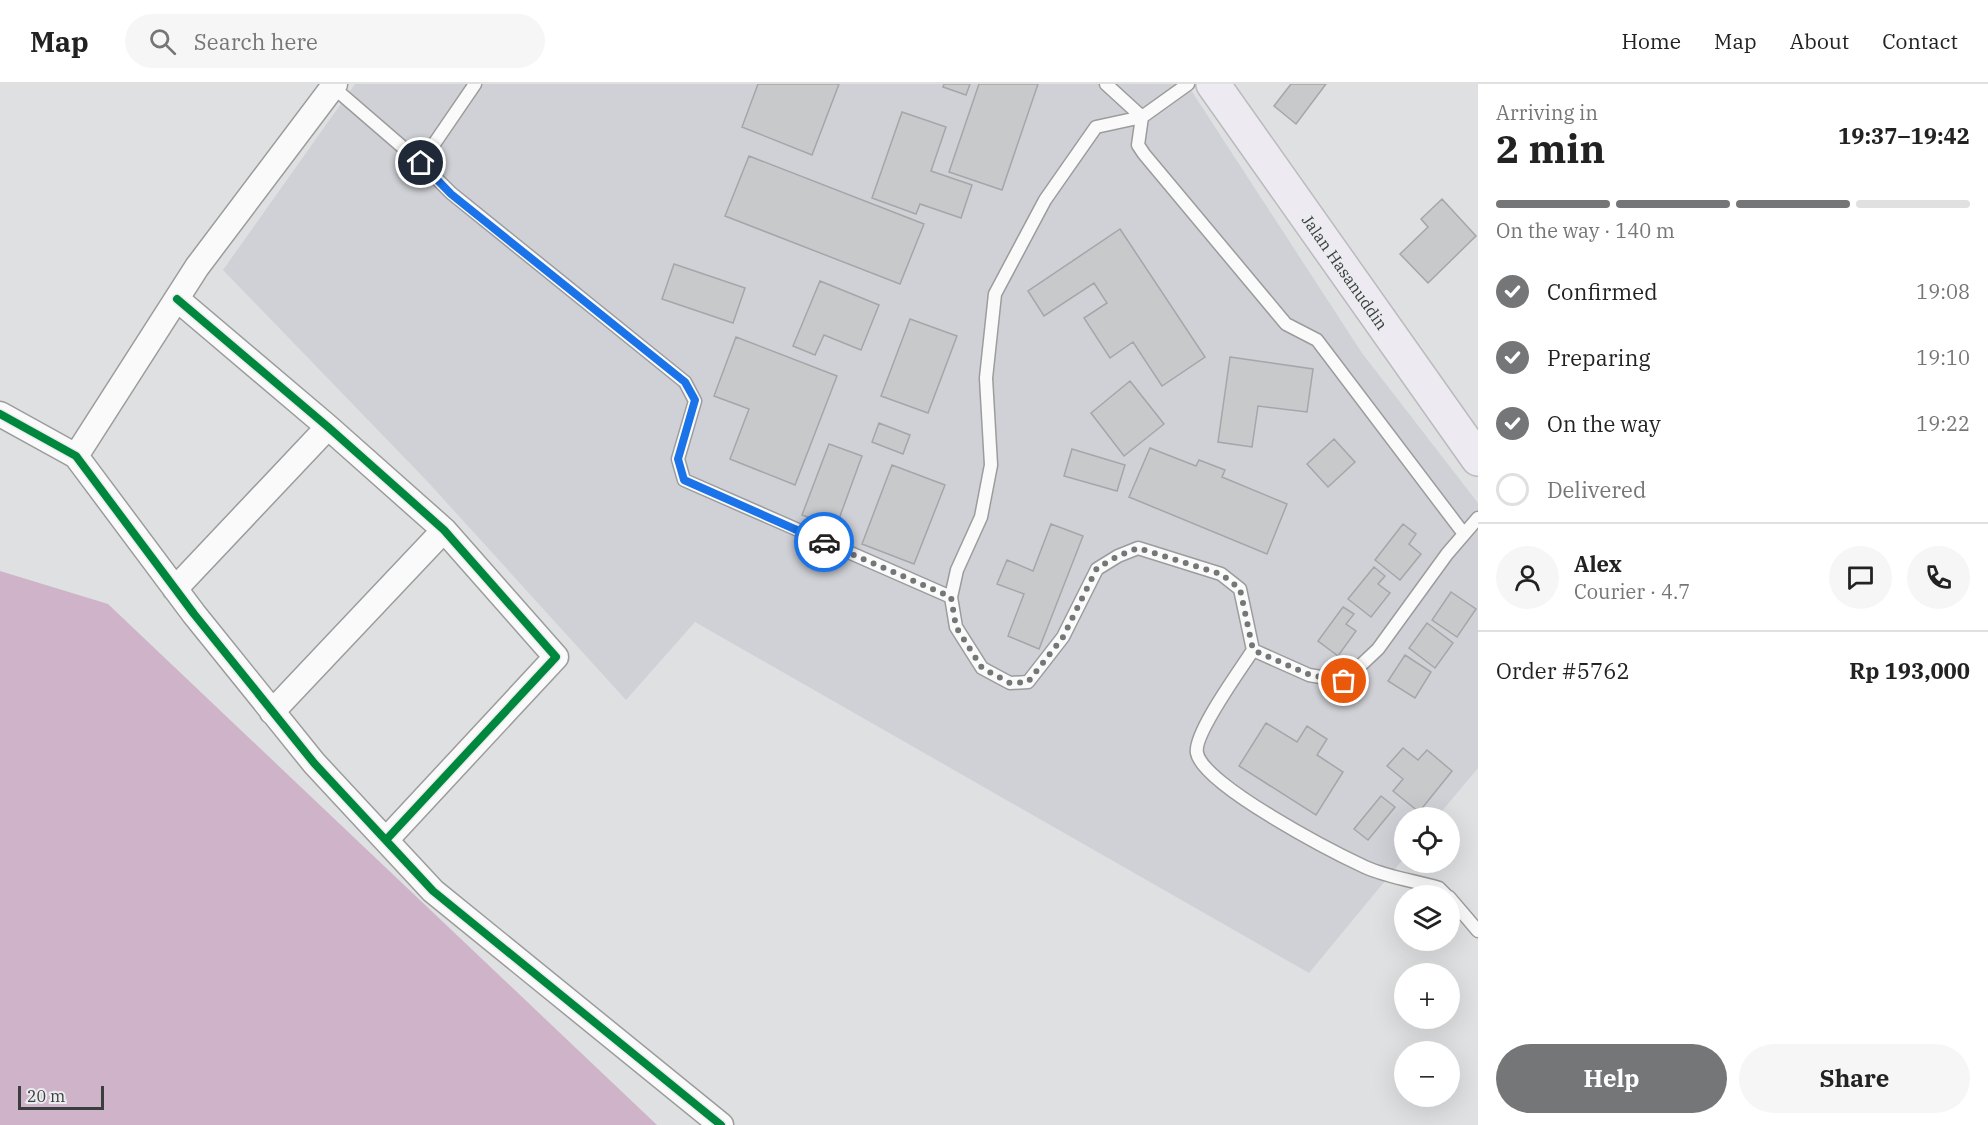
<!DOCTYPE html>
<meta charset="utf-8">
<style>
body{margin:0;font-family:"IBM Plex Serif",serif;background:#f6f6f6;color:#222;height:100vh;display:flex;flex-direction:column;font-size:22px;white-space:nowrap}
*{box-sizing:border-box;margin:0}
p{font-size:20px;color:#767676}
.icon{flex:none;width:33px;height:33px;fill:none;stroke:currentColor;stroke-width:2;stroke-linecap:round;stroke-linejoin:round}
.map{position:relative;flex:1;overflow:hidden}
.side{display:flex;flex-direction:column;background:#fff;width:510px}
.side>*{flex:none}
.buttons{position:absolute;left:1394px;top:723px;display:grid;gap:12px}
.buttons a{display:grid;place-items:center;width:66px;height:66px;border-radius:50%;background:#fff;box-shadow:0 6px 24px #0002;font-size:30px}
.scale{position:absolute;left:18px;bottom:15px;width:86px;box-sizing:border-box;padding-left:6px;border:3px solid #3c3d3e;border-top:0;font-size:16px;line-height:21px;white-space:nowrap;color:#3c3d3e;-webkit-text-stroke:4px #ebecef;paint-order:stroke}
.pin{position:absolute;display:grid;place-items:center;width:51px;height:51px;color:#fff;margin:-26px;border:3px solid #fff;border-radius:50%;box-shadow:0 2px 6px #0007}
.courier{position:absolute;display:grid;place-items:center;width:60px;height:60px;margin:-30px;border:4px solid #1a73e8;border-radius:50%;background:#fff;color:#222;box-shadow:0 2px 8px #0007}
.overview em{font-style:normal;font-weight:800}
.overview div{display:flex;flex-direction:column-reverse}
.overview{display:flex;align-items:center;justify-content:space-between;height:102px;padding:0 18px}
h1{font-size:39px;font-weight:800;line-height:45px}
.bar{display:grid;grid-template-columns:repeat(4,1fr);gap:9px 6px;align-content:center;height:72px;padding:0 18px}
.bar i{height:8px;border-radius:4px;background:#e0e0e0}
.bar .current{background:#757677}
.bar p{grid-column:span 4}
.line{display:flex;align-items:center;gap:15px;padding:0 18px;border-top:2px solid #e0e0e0}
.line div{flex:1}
.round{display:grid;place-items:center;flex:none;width:63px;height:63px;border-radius:32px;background:#f6f6f6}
ol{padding:0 18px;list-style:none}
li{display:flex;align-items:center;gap:18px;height:66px}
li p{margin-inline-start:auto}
li .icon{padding:6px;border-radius:50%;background:#757677;color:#fff;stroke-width:4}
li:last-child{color:#767676}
li i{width:33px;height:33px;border:3px solid #e0e0e0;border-radius:50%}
.button{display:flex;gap:12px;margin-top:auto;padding:12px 18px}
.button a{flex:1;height:69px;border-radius:36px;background:#757677;color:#fff;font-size:24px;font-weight:800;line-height:69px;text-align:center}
.button a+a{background:#f6f6f6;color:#222}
header{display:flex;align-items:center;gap:36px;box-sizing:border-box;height:84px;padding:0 30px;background:#fff;border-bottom:2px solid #e0e0e0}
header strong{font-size:28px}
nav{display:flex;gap:33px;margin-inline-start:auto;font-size:21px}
.search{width:420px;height:54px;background:#f6f6f6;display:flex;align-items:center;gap:15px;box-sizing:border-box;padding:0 21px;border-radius:33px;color:#767676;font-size:22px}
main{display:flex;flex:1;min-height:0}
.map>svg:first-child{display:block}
.built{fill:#cfd1d6}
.forest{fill:#cfb4c9}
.building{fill:#c8c9ca;stroke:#a5a6a7;stroke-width:1.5}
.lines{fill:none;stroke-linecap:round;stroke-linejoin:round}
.lane-casing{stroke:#9c9c9d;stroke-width:15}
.street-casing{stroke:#9c9c9d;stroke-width:27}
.primary-casing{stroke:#bbbbbc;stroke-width:36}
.lane{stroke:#fafafa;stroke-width:12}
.street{stroke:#fafafa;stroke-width:24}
.primary{stroke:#edeaf2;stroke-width:33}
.cycleway-casing{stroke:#ebecef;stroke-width:11}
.cycleway{stroke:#00873e;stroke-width:8}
.done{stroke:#757677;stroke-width:6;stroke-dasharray:0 10.8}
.route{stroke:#1a73e8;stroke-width:8}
.labels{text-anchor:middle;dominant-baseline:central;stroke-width:5;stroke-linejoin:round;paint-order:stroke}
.street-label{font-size:16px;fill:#3c3d3e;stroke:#ebecef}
</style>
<header>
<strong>Map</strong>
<div class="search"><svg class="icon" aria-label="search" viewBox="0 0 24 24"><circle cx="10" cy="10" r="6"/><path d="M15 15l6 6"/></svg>Search here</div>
<nav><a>Home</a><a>Map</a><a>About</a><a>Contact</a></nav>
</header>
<main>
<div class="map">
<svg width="1478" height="1041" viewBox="0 0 1478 1041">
<rect width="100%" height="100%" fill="#dfe0e1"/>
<path class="built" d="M 355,0 L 1187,0 L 1362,269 L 1478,419 L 1478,684 L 1437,733 L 1404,734 L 1404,774 L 1309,889 L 695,538 L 626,616 L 427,397 L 223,186 Z"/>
<path class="forest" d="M 0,487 L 108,520 L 657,1041 L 0,1041 Z"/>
<path class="building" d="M 758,0 L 839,0 L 812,71 L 742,43 Z
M 944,0 L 970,0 L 966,11 L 943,3 Z
M 979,0 L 1038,0 L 1002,106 L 949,88 Z
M 1291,0 L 1326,0 L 1296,40 L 1274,22 Z
M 902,28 L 946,43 L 931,87 L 972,101 L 961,134 L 920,120 L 916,130 L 872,114 Z
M 749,72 L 924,140 L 900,200 L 725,132 Z
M 1442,115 L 1476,152 L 1428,199 L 1400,170 L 1428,143 L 1421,135 Z
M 1120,145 L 1205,273 L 1162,302 L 1133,258 L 1110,274 L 1084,234 L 1107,219 L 1094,199 L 1044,232 L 1028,207 Z
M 674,180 L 745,204 L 733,239 L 662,215 Z
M 820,197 L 879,221 L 861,266 L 824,251 L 815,271 L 793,262 Z
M 910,235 L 957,252 L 928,329 L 881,312 Z
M 736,253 L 837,292 L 795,401 L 730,375 L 749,325 L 714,312 Z
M 1230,273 L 1313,285 L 1307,328 L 1258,322 L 1252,363 L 1218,358 Z
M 1130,297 L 1164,340 L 1124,372 L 1091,329 Z
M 879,339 L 910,351 L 903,370 L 872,358 Z
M 1334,355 L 1355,378 L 1328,403 L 1307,380 Z
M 829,360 L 862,372 L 836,443 L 802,431 Z
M 1150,364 L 1196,382 L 1199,376 L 1225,386 L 1222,393 L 1287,420 L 1267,470 L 1129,413 Z
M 1072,365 L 1125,381 L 1117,407 L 1064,392 Z
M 892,381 L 945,401 L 914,480 L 862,460 Z
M 1051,440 L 1083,452 L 1039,565 L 1008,552 L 1024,510 L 997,500 L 1007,476 L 1033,487 Z
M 1403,440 L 1416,450 L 1409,460 L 1421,470 L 1400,496 L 1375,476 Z
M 1374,483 L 1385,492 L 1378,500 L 1390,509 L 1371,533 L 1348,515 Z
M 1451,508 L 1476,525 L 1457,553 L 1432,536 Z
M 1343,523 L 1354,530 L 1346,540 L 1356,547 L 1338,572 L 1318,557 Z
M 1427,539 L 1453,559 L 1435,584 L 1409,564 Z
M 1405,571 L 1431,588 L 1415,614 L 1388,597 Z
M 1266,639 L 1297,658 L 1307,642 L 1327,655 L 1317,671 L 1343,688 L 1316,731 L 1239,682 Z
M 1403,664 L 1418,676 L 1427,666 L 1452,687 L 1419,728 L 1393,707 L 1403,695 L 1387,682 Z
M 1381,712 L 1395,723 L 1368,756 L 1354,745 Z"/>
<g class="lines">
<g class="lane-casing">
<path id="lane" d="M 475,0 L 421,79 L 451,109 L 685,298 L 695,317 L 678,375 L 684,396 L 951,513
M 1106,0 L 1142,33
M 1188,0 L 1142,33 L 1096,43 L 1045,116 L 995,210 L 986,294 L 991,381 L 981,433 L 957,486 L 951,513 L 956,543 L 982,584 L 1010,599 L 1028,598 L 1063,553 L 1097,485 L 1118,472 L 1138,464 L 1221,490 L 1240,505 L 1253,566 L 1309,591 L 1344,597 L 1378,565 L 1447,470 L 1478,434
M 333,3 L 421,79
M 1142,33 L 1138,61 L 1144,70 L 1286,240 L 1317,256 L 1464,450
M 1253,566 C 1241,585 1193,650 1197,669 C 1203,701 1333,768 1365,783 C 1387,793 1415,797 1439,804 L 1447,812
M 1449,813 L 1478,847"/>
</g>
<g class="street-casing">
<path id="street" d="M 177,215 L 328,343 L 444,446 L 556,573 L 386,756
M 0,330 L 76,372 L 194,530 L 314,679 L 433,807 L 721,1041
M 76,372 L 197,183 L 335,0
M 175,505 L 328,343
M 272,628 L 444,446"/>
</g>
<g class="primary-casing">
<path id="primary" d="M 1213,0 L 1478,375"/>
</g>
<use href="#lane" class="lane"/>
<use href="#street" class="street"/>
<use href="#primary" class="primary"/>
<g class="cycleway-casing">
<path id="cycleway" d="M 177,215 L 328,343 L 444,446 L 556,573 L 386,756
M 0,330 L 76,372 L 194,530 L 314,679 L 433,807 L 721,1041"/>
</g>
<use href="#cycleway" class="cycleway"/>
</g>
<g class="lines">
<path class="done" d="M 824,458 L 951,513 L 956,543 L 982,584 L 1010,599 L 1028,598 L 1063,553 L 1097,484 L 1118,472 L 1138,464 L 1221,490 L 1240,505 L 1253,566 L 1310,591 L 1344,597"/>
<path class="route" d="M 421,79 L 451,110 L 685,298 L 695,316 L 678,375 L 684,396 L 824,458"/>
</g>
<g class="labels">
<g class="street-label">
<text transform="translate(1345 188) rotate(55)">Jalan Hasanuddin</text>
</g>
</g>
</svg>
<div class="buttons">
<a><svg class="icon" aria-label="locate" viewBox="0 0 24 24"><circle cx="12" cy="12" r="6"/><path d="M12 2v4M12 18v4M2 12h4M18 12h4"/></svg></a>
<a><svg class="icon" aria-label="layers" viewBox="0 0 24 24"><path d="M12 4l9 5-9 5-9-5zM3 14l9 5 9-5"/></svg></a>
<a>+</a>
<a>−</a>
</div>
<div class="scale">20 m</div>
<div class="pin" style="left:1344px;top:597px;background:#ea580c"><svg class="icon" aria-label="bag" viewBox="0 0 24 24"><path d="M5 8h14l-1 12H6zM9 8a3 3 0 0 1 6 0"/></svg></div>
<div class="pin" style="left:421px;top:79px;background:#1f2937"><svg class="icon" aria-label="home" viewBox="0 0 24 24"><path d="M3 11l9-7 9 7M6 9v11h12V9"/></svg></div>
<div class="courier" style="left:824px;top:458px"><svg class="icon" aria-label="car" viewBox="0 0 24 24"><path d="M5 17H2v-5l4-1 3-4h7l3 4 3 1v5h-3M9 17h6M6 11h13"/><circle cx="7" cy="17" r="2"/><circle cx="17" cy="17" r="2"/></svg></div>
</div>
<section class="side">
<div class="overview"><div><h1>2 min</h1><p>Arriving in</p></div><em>19:37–19:42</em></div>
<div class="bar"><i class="current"></i><i class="current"></i><i class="current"></i><i></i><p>On the way · 140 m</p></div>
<ol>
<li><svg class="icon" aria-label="check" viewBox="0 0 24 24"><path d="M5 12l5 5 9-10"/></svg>Confirmed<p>19:08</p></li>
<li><svg class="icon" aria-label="check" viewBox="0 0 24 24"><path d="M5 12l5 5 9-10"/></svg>Preparing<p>19:10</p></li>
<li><svg class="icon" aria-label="check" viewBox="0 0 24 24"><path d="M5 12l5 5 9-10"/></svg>On the way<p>19:22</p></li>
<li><i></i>Delivered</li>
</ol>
<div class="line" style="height:108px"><a class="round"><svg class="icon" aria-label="person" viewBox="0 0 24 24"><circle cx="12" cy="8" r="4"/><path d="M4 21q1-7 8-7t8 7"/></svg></a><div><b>Alex</b><p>Courier · 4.7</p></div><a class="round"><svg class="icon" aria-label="chat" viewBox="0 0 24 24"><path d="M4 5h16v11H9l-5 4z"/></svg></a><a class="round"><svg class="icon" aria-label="phone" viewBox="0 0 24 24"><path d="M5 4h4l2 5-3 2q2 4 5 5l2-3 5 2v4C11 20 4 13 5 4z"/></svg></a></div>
<div class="line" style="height:78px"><div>Order #5762</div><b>Rp 193,000</b></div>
<div class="button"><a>Help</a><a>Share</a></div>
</section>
</main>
